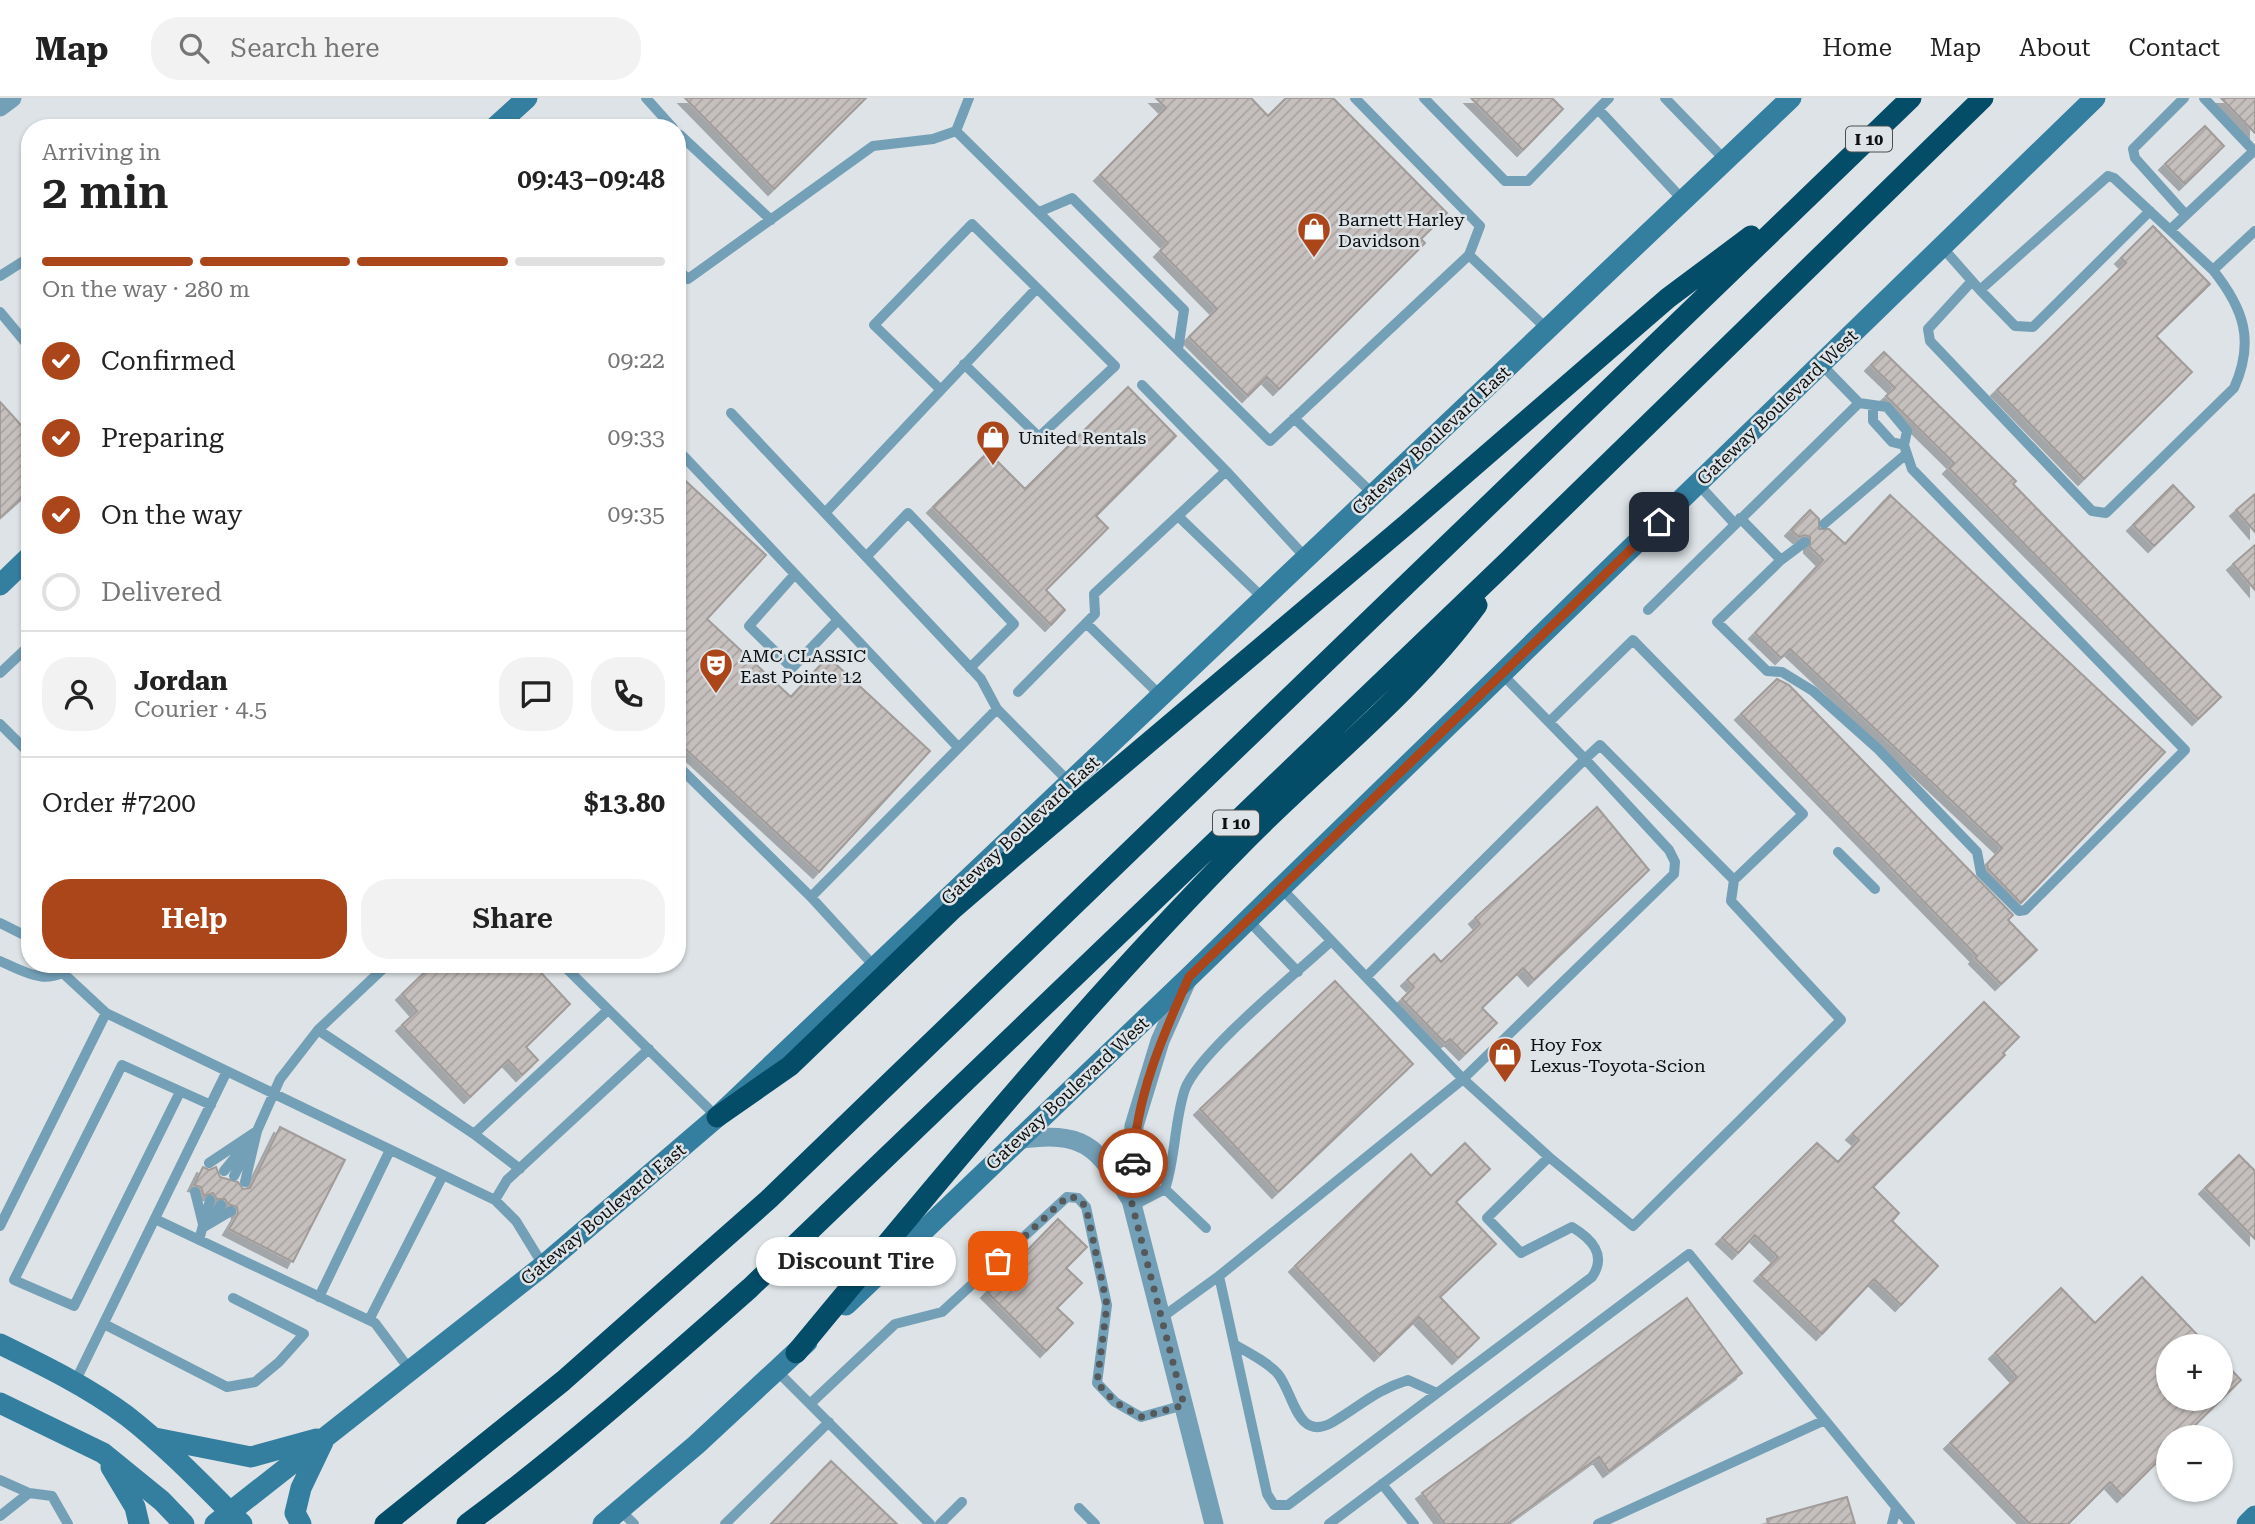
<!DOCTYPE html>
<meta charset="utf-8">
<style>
body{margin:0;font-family:"Roboto Serif",serif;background:#f2f2f2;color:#222;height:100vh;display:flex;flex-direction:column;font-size:26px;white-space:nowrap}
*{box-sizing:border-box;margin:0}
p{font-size:23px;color:#767676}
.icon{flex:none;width:38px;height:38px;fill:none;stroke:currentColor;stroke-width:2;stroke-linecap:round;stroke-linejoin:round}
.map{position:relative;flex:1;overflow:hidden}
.drawer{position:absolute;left:21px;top:21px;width:665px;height:854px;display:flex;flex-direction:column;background:#fff;border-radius:28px;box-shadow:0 2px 5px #0004}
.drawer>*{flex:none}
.fabs{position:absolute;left:2156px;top:1236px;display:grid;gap:14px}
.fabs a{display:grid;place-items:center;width:77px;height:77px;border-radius:50%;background:#fff;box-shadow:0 2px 5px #0004;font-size:35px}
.pin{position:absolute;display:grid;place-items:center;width:60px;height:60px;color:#fff;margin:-30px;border-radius:14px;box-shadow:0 4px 10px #0006}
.courier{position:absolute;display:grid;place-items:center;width:70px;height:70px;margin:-35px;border:5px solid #ab451a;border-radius:50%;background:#fff;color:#222;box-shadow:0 2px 9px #0007}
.bubble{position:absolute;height:49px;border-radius:24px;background:#fff;box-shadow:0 2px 5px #0004;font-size:23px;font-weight:600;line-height:49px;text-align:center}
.overview em{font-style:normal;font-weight:600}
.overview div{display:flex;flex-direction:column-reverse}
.overview{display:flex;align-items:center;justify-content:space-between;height:119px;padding:0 21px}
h1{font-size:46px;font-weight:600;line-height:52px}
.bar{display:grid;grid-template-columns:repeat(4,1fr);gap:10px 7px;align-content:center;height:84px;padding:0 21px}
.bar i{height:9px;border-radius:5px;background:#e0e0e0}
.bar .current{background:#ab451a}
.bar p{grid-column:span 4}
.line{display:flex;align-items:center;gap:18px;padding:0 21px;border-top:2px solid #e0e0e0}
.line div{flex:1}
.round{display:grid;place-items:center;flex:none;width:74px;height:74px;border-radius:28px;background:#f2f2f2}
ol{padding:0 21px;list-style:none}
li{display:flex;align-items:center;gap:21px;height:77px}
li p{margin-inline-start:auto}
li .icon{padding:7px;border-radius:50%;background:#ab451a;color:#fff;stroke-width:4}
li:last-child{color:#767676}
li i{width:38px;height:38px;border:4px solid #e0e0e0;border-radius:50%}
.primary-button{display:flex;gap:14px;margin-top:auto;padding:14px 21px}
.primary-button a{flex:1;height:80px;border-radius:28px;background:#ab451a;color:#fff;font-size:28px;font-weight:600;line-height:80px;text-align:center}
.primary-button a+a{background:#f2f2f2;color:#222}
header{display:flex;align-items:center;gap:42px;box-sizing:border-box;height:98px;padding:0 35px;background:#fff;border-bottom:2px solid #e0e0e0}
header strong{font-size:33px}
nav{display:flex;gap:38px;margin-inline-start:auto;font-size:24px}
.search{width:490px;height:63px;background:#f2f2f2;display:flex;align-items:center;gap:18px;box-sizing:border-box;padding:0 24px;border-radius:28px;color:#767676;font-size:26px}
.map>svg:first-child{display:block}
.building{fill:url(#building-hatch);stroke:#a19b99;stroke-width:2;filter:url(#shadow)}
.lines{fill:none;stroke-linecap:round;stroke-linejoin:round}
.lane{stroke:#739fb7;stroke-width:10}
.street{stroke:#739fb7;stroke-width:19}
.secondary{stroke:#347ea0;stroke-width:21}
.highway{stroke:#034d69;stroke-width:21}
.done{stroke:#56595b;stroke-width:7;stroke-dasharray:0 12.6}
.route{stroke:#ab451a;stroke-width:9}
.labels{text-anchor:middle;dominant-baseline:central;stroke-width:5;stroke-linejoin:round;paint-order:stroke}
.shield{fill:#dde3e6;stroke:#4b4f50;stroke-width:2}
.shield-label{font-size:16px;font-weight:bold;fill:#0d0f10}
.poi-label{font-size:18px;fill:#0d0f10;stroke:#dde3e6;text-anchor:start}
.street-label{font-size:18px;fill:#0d0f10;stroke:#dde3e6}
</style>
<header>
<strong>Map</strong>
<div class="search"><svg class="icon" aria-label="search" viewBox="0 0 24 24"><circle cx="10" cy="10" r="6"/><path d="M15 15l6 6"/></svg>Search here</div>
<nav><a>Home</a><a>Map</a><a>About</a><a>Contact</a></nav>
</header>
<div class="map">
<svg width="2255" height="1426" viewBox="0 0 2255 1426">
<defs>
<pattern id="building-hatch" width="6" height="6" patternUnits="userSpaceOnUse" patternTransform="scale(1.75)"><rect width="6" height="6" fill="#c5bfbd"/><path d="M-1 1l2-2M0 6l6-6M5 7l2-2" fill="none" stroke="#a8a3a1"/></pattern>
<filter id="shadow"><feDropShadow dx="-6" dy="6" stdDeviation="0" flood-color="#0004"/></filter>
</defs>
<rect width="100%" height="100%" fill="#dde3e6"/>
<path class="building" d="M 685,0 L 866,0 L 774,91 Z
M 1156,0 L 1251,0 L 1268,18 L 1286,0 L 1333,0 L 1447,115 L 1421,141 L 1425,145 L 1279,291 L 1267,279 L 1248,298 L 1189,239 L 1217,211 L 1160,153 L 1168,145 L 1100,77 L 1166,10 Z
M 1471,0 L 1552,0 L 1563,11 L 1523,52 Z
M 2221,0 L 2255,0 L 2255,35 Z
M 2205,28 L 2224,48 L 2185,86 L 2165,66 Z
M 2153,128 L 2210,186 L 2156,238 L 2192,274 L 2084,381 L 1997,292 L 2126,165 L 2121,160 Z
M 1884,254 L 2016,383 L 2013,386 L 2221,599 L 2198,621 L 1949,370 L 1954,365 L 1886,298 L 1895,290 L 1871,267 Z
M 1128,289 L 1176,338 L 1096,418 L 1108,430 L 1046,492 L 1065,512 L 1051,527 L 933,409 L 988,354 L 1025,391 Z
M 0,304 L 30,337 L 30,393 L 0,420 Z
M 677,375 L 766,457 L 707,521 L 791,599 L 828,559 L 930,653 L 819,774 L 677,643 Z
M 2173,387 L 2194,409 L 2154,448 L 2133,427 Z
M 2255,396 L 2255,434 L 2236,412 Z
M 1890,397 L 2165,654 L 2021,805 L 1988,771 L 1987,766 L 2002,750 L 1790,551 L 1781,560 L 1755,535 L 1823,462 L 1810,449 L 1810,439 L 1805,437 L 1799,439 L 1791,432 L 1810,412 L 1819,421 L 1819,431 L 1829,431 L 1845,446 Z
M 2255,447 L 2255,492 L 2233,466 Z
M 1777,581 L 1789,587 L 2013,817 L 2008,822 L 2037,852 L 2001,886 L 1975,860 L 1977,858 L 1741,616 Z
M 1597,709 L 1649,772 L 1534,882 L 1523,870 L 1482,910 L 1497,925 L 1465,956 L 1450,941 L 1445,945 L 1402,901 L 1414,889 L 1407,882 L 1434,856 L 1441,864 L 1480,826 L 1475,820 Z
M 433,866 L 533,866 L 570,906 L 526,949 L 538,962 L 522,977 L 508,962 L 470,999 L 402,927 L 417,913 L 402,896 Z
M 1335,883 L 1413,966 L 1278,1094 L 1200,1011 Z
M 1984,904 L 2019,939 L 2003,955 L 2005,957 L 1873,1089 L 1899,1115 L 1892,1123 L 1938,1168 L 1901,1207 L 1874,1181 L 1822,1236 L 1760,1177 L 1778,1159 L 1755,1137 L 1738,1155 L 1722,1140 L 1817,1045 L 1838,1064 L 1859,1042 L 1852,1036 Z
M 280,1029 L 345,1062 L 293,1164 L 229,1131 L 238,1116 L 237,1109 L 228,1106 L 225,1101 L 217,1101 L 213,1095 L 204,1098 L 201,1089 L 194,1087 L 203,1069 L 209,1072 L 216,1069 L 220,1079 L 238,1084 L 243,1091 L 250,1090 Z
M 1465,1045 L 1490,1071 L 1456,1104 L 1496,1146 L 1440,1199 L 1479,1240 L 1458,1260 L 1419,1219 L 1380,1257 L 1295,1168 L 1411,1056 L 1431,1078 Z
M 2239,1057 L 2255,1073 L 2255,1141 L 2205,1090 Z
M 1058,1121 L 1087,1149 L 1066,1170 L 1082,1185 L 1057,1210 L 1073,1225 L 1046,1253 L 987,1194 Z
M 2142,1179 L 2208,1248 L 2168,1248 L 2168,1300 L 2221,1300 L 2221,1261 L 2241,1282 L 2183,1339 L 2168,1339 L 2168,1353 L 2123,1398 L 2110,1384 L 2068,1426 L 2030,1426 L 1950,1345 L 2017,1279 L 1995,1255 L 2061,1190 L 2095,1225 Z
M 1687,1200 L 1742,1275 L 1609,1373 L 1599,1359 L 1507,1426 L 1445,1426 L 1422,1395 Z
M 831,1363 L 897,1426 L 771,1426 Z
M 1847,1399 L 1855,1426 L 1768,1426 L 1767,1421 Z"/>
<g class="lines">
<path class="lane" d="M 646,0 L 673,30
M 969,0 L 956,33 L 1270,343 L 1469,157 L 1480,128 L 1355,0
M 1424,0 L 1505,83 L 1528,83 L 1598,11 L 1683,102
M 1665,0 L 1725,62
M 2184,0 L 2133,51 L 2135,60 L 2186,117
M 2204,0 L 2253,52
M 1598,11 L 1609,0
M 677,40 L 680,37 L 771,122
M 1039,114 L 1072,100 L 1184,212 L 1178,252
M 2170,132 L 2255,52
M 1942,149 L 1980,192 L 2108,78 L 2114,80 L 2213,172 L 2255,133
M 1469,157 L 1547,231
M 677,171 L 688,181 L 873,48 L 933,41 L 956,33
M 0,178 L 30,159
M 1972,183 L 1928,231 L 1930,243 L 2092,413 L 2106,415 L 2234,290 C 2255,243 2244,211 2213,172
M 1980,192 L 2015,228 L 2033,229 L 2150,113
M 0,214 L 30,250
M 964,266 L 1039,339 L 1115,268 L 1037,190
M 1873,308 L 1873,323 L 1892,344 L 1904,347
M 731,315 L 981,581 L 997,611
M 1294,320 L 1373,396
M 677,351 L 958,649
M 1226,373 L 1306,460
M 1698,386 L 1735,426
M 825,415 L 1037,190 L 972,126 L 874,227 L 940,291
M 1178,418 L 1263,500
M 1740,420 L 1781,462
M 1824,426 L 1905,357
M 1805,444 L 1781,462 L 1717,524 L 1767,573 L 1782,574 L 1813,593 L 1878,651 L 1977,754 L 1981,775 L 2019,813 L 2025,812 L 2185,652 L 1912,371 L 1904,347 L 1907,333 L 1887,309 L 1859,305
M 866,459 L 908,415 L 1014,526 L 970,570
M 795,476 L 749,528 L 792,570 L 838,522
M 1648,512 L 1859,305 L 1821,266
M 1086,525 L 1161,598
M 0,575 L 30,547
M 1018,594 L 1095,516 L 1094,496 L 1226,373 L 1142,287
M 0,626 L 30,656
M 677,667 L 811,799 L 875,869
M 1838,754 L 1875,791
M 1281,790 L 1366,879 L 1585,661 L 1502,576
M 811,799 L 997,611 L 1069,684
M 1248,822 L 1298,874
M 0,825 L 30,840
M 0,863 C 26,875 50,890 74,866
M 62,866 L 64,876 L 106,915 L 495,1102 L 516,1123 L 543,1167
M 562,866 L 717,1019
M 1366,879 L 1463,981 L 1674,776 L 1675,764 L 1669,752 L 1585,661 L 1600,647 L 1734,782 L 1803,716 L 1633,542 L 1549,624
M 318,932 L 388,866
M 180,994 L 74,1208 L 14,1182 L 122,967 L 211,1007
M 1549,1059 L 1463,981 L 1219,1178 L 1267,1396 L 1274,1407 L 1288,1407 L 1592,1179 C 1607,1157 1592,1141 1572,1129 L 1521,1155 L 1487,1120 L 1549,1059 L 1633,1128 L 1841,922 L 1731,803 L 1734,782
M 209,1065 L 257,1033
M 520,1071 L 474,1036 L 608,912
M 224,1073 L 250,1041
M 234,1078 L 247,1052
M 245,1084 L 257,1033 L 280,981 L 318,932 L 474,1036
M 195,1094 L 203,1126
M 495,1102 L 507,1082 L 649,951
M 1132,1108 L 1165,1091
M 155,1121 L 375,1225 L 410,1272
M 209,1123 L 221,1107
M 0,1128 L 106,915
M 204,1129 L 231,1113
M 1206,1130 L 1165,1091 C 1176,1058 1174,1024 1185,991 C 1199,954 1298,874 1331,843
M 199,1142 L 210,1102
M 319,1199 L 390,1052
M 1161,1220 L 1219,1178
M 369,1222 L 443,1077
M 104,1226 L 227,1289 L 255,1284 L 279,1264 L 304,1236 L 233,1200
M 1234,1246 C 1248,1255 1268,1264 1278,1276 C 1294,1296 1297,1345 1333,1324 C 1362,1307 1374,1293 1408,1282 L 1437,1295
M 777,1273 L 930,1426
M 75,1284 L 227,973
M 811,1305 L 895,1226 L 942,1214 L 1067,1099 L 1078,1100 L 1086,1109 L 1107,1207 L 1097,1285 L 1115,1304 L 1141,1319 L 1184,1307
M 0,1382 L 29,1395 L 0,1418
M 1382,1386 L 1414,1426
M 29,1395 L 52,1398 L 68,1426
M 1079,1410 L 1095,1426
M 620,1412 L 634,1426
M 725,1426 L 829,1324
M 940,1426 L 962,1404
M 1329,1426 L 1689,1156 L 1910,1426
M 1598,1426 L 1825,1322
M 1892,1426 L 1896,1410"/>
<path class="street" d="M 0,9 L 12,0
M 1188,880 L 1160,943 L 1134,1028 L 1131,1102 L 1214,1426
M 1017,1042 C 1084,1032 1096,1047 1131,1102"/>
<path class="secondary" d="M 494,30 L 527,0
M 0,487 L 30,458
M 846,1207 L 1189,879 L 2095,0
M 0,1246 C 43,1267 88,1289 127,1318 C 168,1350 205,1389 242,1426
M 0,1305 L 103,1355 L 162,1403 L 184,1426
M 155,1340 L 251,1359 L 316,1341
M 111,1369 L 135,1409 L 139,1426
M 215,1426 L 544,1167 L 717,1019 L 1791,0
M 301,1426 L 295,1415 L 301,1390 L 323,1344
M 603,1426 L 696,1347 L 807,1244
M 2247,1426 L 2255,1418"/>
<path class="highway" d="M 717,1019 L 790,968 L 954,810 L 1012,760 L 1407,426 L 1668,200 L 1751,138
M 796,1255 C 940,1081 1084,906 1243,745 C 1321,666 1412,596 1477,507
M 385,1426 L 563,1283 L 769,1101 L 1911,0
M 467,1426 C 566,1353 658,1271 750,1190 L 1508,463 L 1983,0"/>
</g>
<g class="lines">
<path class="done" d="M 998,1163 L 1067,1099 L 1078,1100 L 1086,1109 L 1107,1207 L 1097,1285 L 1115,1304 L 1141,1319 L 1184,1307 L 1131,1102 L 1133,1065"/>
<path class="route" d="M 1133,1065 C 1136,999 1162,939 1189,879 L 1659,424"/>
</g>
<defs>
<g id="shop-pin" transform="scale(1.75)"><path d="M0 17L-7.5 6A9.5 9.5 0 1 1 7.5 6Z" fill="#ab451a" stroke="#dde3e6"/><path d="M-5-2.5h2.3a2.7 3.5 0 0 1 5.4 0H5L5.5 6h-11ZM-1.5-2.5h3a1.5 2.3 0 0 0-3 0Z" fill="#fff"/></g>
<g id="theatre-pin" transform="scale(1.75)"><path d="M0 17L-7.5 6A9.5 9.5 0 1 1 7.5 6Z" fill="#ab451a" stroke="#dde3e6"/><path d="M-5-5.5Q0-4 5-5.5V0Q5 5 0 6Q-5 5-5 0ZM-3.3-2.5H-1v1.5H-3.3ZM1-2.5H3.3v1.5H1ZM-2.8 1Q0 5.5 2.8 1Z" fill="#fff"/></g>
</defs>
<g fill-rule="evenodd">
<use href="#shop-pin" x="1314" y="131"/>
<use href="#shop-pin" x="993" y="339"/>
<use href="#theatre-pin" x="716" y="567"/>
<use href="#shop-pin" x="1505" y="956"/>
</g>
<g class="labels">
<g class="shield">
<rect x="1846" y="28.5" width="46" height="25" rx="5"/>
<rect x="1213" y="712.5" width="46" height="25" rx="5"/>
</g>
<g class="shield-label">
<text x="1869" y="41">I 10</text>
<text x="1236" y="725">I 10</text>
</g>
<g class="poi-label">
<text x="1338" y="121">Barnett Harley<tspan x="1338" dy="21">Davidson</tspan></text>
<text x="1018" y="339">United Rentals</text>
<text x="740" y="557">AMC CLASSIC<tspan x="740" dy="21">East Pointe 12</tspan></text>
<text x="1530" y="946">Hoy Fox<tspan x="1530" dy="21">Lexus-Toyota-Scion</tspan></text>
</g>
<g class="street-label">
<text transform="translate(1777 309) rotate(-44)">Gateway Boulevard West</text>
<text transform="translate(1431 342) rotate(-43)">Gateway Boulevard East</text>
<text transform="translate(1020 732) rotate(-43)">Gateway Boulevard East</text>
<text transform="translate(1067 995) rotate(-43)">Gateway Boulevard West</text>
<text transform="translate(603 1116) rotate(-40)">Gateway Boulevard East</text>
</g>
</g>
</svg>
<div class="fabs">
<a>+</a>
<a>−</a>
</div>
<div class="pin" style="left:998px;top:1163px;background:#ea580c"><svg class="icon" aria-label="bag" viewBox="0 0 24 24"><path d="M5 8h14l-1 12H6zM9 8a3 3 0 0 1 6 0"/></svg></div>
<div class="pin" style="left:1659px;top:424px;background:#1f2937"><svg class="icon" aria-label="home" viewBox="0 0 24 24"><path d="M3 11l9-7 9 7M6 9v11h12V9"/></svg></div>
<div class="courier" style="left:1133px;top:1065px"><svg class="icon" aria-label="car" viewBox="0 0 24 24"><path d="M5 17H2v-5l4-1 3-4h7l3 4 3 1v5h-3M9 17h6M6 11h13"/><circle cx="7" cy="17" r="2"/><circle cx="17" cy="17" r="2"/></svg></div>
<div class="bubble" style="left:756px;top:1139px;width:200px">Discount Tire</div>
<section class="drawer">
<div class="overview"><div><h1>2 min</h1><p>Arriving in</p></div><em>09:43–09:48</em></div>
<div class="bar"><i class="current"></i><i class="current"></i><i class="current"></i><i></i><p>On the way · 280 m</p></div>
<ol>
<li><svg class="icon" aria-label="check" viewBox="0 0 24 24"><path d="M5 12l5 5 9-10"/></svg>Confirmed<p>09:22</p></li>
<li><svg class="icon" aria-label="check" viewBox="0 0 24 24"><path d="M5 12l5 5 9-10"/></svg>Preparing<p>09:33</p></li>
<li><svg class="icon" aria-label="check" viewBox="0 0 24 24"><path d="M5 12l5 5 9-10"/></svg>On the way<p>09:35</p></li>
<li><i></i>Delivered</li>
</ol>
<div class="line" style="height:126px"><a class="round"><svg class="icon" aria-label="person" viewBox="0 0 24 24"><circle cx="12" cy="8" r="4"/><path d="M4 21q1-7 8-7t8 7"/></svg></a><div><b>Jordan</b><p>Courier · 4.5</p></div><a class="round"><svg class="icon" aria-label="chat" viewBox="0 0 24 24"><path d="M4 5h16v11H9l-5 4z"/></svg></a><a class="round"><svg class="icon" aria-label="phone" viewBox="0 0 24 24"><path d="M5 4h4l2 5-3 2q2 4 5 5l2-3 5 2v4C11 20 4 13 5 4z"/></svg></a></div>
<div class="line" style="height:91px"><div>Order #7200</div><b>$13.80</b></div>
<div class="primary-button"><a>Help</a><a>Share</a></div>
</section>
</div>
